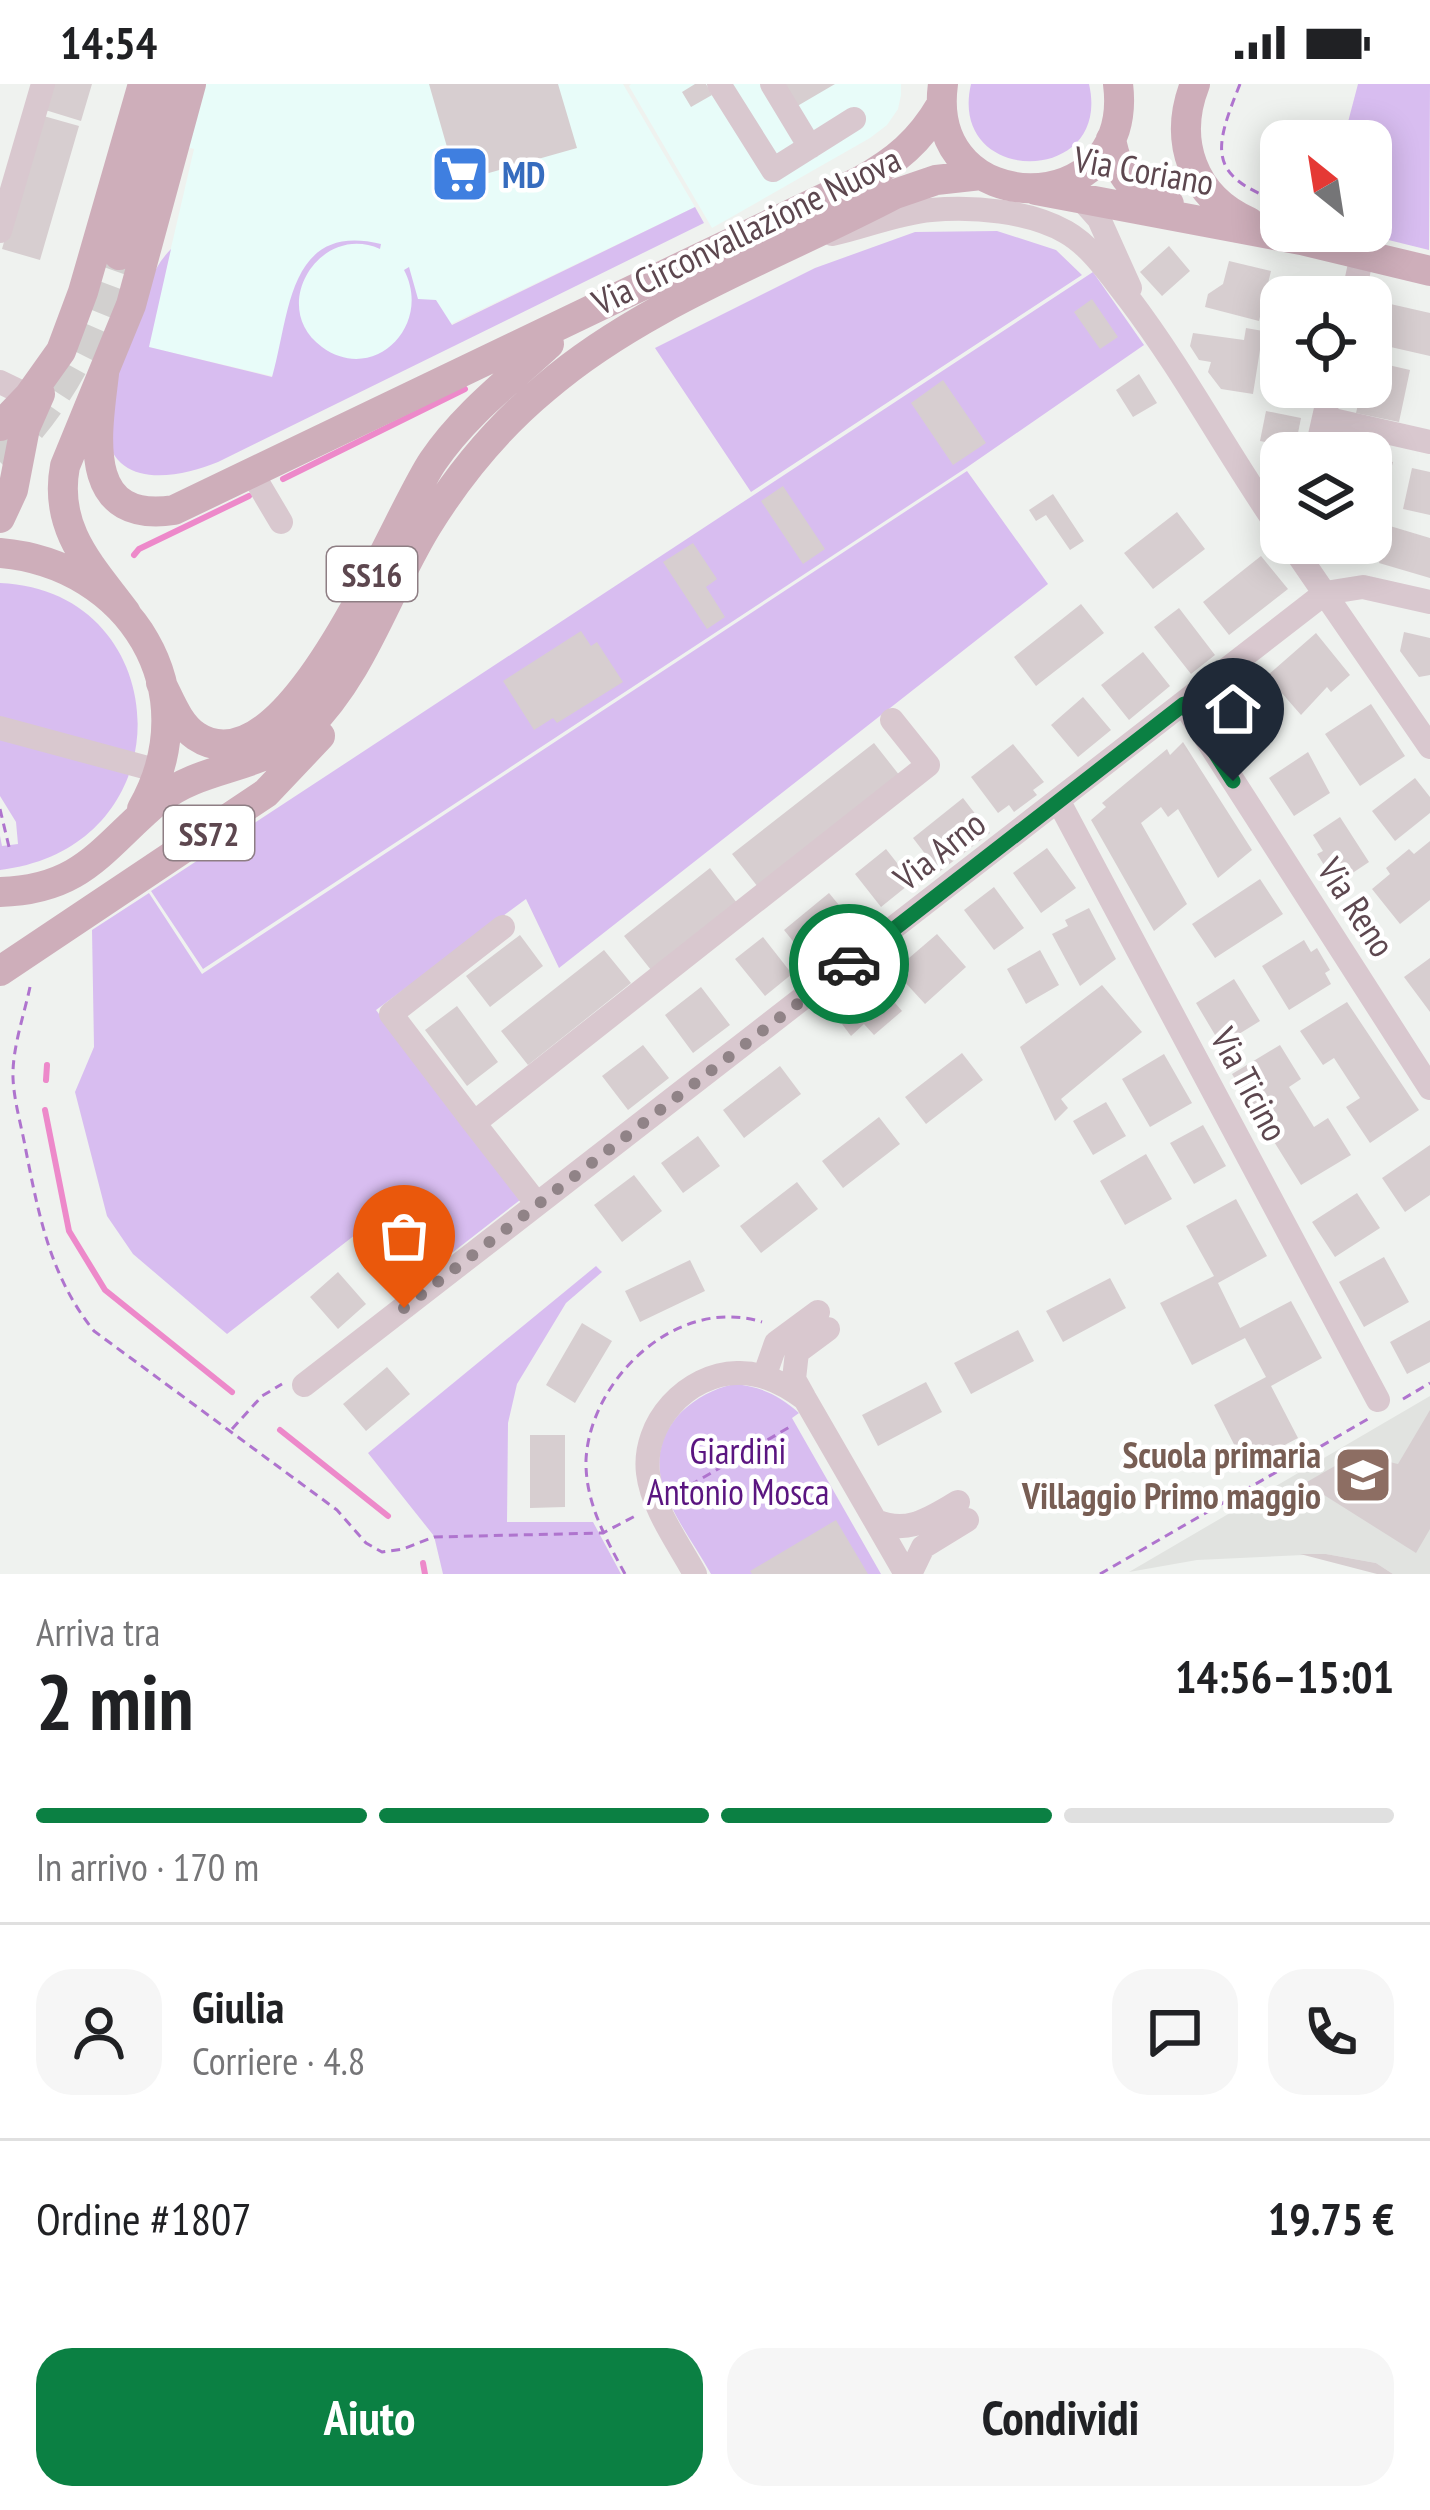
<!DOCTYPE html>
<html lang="it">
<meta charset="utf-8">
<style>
body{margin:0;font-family:"PT Sans Narrow",sans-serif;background:#f6f6f6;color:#202124;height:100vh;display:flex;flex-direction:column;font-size:45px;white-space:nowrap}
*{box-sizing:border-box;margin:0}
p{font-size:39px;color:#757577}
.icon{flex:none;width:66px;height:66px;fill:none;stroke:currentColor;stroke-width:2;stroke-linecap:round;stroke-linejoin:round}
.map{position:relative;height:1490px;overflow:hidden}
.panel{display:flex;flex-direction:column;background:#fff;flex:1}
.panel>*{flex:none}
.needle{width:78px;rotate:330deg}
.tools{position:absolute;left:1260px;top:36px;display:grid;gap:24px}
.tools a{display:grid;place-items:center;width:132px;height:132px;border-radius:24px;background:#fff;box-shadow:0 6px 30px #0003;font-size:60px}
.pin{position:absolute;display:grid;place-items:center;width:102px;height:102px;color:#fff;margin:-123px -51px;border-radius:50% 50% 50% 0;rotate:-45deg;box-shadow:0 0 12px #0007}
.pin .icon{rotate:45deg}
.courier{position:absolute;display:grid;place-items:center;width:120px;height:120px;margin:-60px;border:9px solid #0b8043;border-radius:50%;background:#fff;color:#222;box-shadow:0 3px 15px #0007}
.summary em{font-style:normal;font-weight:800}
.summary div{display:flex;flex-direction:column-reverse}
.summary{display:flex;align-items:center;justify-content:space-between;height:204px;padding:0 36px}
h1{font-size:78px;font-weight:800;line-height:90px}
.bar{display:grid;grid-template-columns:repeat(4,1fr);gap:18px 12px;align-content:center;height:144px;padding:0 36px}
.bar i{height:15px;border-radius:9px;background:#e0e0e0}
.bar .on{background:#0b8043}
.bar p{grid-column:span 4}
.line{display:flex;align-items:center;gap:30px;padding:0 36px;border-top:3px solid #e0e0e0}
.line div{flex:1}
.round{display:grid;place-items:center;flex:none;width:126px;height:126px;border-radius:36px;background:#f6f6f6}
.cta{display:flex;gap:24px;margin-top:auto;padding:24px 36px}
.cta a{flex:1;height:138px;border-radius:36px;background:#0b8043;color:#fff;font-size:48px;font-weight:800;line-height:138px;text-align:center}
.cta a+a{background:#f6f6f6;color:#202124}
.status{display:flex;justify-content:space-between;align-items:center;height:84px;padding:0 60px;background:#fff;direction:ltr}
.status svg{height:33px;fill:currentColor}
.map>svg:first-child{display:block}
.commercial{fill:#e8fcf9}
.education{fill:#e1e3e0}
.green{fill:#d8bdf0}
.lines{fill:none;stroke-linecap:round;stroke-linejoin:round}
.stream{stroke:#ed89ca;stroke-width:6}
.building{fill:#d7ced0}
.major-tunnel{stroke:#d2d0cf;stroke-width:30;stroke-dasharray:30 15;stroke-linecap:butt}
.path{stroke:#af74ce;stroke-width:3;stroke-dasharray:9 6;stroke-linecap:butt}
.minor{stroke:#d9c8cf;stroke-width:24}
.major{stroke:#ceaeba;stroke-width:30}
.done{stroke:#908387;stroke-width:12;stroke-dasharray:0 21.6}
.route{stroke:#0b8043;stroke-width:15}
.labels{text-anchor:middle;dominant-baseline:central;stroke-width:9;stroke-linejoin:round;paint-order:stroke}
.shield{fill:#fff;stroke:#8e7e84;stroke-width:3}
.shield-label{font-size:33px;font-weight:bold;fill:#5d474f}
.street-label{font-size:36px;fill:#5d474f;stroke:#fff}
.shop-label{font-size:36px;font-weight:bold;fill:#366cbe;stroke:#fff;text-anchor:start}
.park-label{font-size:36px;fill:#5a1580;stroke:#fff}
.education-label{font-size:36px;font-weight:bold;fill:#785e54;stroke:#fff;text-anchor:end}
</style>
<div class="status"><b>14:54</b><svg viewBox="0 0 49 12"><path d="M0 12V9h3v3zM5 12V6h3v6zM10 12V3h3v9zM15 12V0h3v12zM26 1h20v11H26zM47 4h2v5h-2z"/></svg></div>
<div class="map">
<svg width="1430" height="1490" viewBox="0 0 1430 1490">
<rect width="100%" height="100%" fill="#eff2ef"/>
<path class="commercial" d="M 185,0 L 623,0 L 695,123 L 319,303 L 148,263 L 194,65 L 171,59 Z
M 631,0 L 901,0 L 901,11 L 898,25 L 887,41 L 870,54 L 712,144 L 629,2 Z"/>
<path class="education" d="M 1430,1312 L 1430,1490 L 1393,1490 L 1376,1479 L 1326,1470 L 1197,1476 L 1129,1488 Z"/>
<path class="green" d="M 971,0 L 1089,0 C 1113,103 947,103 971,0 Z
M 1358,0 L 1430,0 L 1429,166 L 1352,147 L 1371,147 L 1371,57 L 1343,57 Z
M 695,123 L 704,139 L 218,378 C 179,394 113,407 106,346 C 104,325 125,261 134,239 C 144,213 151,185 171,165 L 149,263 L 272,293 C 290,232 287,137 381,160 L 380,165 C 320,138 267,223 322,263 C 374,301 433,241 404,186 L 409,183 L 418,215 L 436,216 L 452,241 Z
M 997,147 L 1056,166 L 1082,191 L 751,408 L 655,264 L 815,184 L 915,148 Z
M 1093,188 L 1144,261 L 966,384 L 203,885 L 151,807 Z
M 967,387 L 1048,500 L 559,884 L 526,815 L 376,926 L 520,1116 L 439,1179 L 395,1120 L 227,1250 L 133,1170 L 107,1132 L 75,1008 L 94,963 L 92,846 L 149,809 L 202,890 Z
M 0,499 C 177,506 190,763 0,786 L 0,752 L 2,762 L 18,760 L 16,738 L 0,712 Z
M 596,1182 L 602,1188 L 566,1219 L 517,1300 L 508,1339 L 507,1438 L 593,1438 L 621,1490 L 443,1490 L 434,1452 L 368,1369 Z
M 734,1300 C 762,1303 779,1311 799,1329 L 792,1334 L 881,1490 L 711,1490 C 696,1463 674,1434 664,1405 C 645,1352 686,1311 734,1300 Z"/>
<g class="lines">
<path class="stream" d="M 283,395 L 465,305
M 134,471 L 139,465 L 249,412
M 46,996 L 47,981
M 45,1026 L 69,1147 L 105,1206 L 232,1308
M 280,1346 L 388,1432
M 423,1479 L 425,1490"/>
</g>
<path class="building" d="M 49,0 L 92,0 L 81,37 L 42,25 Z
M 429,0 L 558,0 L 577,64 L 457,98 Z
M 695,0 L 706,0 L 712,11 L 691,23 L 682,8 Z
M 780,0 L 835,0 L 794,24 Z
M 40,31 L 79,42 L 40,176 L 2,165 Z
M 1169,162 L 1190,187 L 1162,212 L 1140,188 Z
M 1229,177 L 1271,187 L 1259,237 L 1205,223 L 1208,210 L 1223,200 Z
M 1296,196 L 1313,200 L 1312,204 L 1330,209 L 1329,213 L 1292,213 Z
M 1092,215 L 1118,253 L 1100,265 L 1074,228 Z
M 1386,219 L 1430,229 L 1430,272 L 1373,259 Z
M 1246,244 L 1263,247 L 1253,310 L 1221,305 L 1208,288 L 1211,278 L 1199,276 L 1190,262 L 1193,249 L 1244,256 Z
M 1279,268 L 1281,303 L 1307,303 L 1304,316 L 1269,312 Z
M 1371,277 L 1410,286 L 1399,338 L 1356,329 L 1362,303 L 1371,303 Z
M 1139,290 L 1157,319 L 1133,333 L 1116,306 Z
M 943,296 L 986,359 L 953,381 L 911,319 Z
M 1266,327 L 1301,334 L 1294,369 L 1281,369 L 1281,385 L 1267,372 L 1270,359 L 1260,357 Z
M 1371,372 L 1393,378 L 1380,426 L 1371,424 Z
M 1412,384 L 1430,388 L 1430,431 L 1403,425 Z
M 783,402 L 825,465 L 803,480 L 761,417 Z
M 1053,410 L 1084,457 L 1070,466 L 1046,431 L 1036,437 L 1029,426 Z
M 1177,428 L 1205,465 L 1153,505 L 1124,469 Z
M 1390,442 L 1430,454 L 1430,494 L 1379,479 Z
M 693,459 L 717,495 L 706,503 L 725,533 L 707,545 L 663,478 Z
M 1261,472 L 1288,505 L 1229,551 L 1203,518 Z
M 1081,520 L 1104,549 L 1036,602 L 1014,573 Z
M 1179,524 L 1215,571 L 1191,590 L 1154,543 Z
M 581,547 L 591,562 L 597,558 L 623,598 L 557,639 L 553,634 L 534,646 L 503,597 Z
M 1404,548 L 1430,554 L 1430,591 L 1419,593 L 1400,567 Z
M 1316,549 L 1350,591 L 1331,608 L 1327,603 L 1301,631 L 1267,592 Z
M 1143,568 L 1170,602 L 1129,636 L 1101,601 Z
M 1256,609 L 1277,643 L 1244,664 L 1222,630 Z
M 1083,613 L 1111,646 L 1078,673 L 1051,641 Z
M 1371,620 L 1405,672 L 1360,702 L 1325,650 Z
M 1183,658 L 1252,766 L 1218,794 L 1178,725 L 1168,733 L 1161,723 L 1141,739 L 1187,820 L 1154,847 L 1091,736 L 1106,723 L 1102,719 L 1167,665 L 1170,671 Z
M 874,659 L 900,692 L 758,803 L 732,770 Z
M 1013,660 L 1044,698 L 1033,706 L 1037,711 L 1014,728 L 1009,721 L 998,729 L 971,693 Z
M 1308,668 L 1330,709 L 1294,732 L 1269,694 Z
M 1415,694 L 1430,713 L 1430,729 L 1395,757 L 1372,727 Z
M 963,714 L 990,749 L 939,788 L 913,754 Z
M 1340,733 L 1369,778 L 1336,800 L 1317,770 L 1323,767 L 1313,751 Z
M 1430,757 L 1430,816 L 1400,840 L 1372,805 L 1390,790 L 1386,784 L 1409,765 L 1414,770 Z
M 1047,764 L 1076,804 L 1041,829 L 1013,789 Z
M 886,765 L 912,798 L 881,823 L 855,790 Z
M 710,784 L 737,819 L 651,886 L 624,852 Z
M 1260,795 L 1283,830 L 1215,874 L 1192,840 Z
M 994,803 L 1024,844 L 994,866 L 964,826 Z
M 829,809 L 858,844 L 813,882 L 784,846 Z
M 1089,824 L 1116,875 L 1080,902 L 1052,850 L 1068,842 L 1065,836 Z
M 937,850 L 966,883 L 925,920 L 902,895 L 909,889 L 902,880 Z
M 520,851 L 543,882 L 490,923 L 466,892 Z
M 763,853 L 792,890 L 765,912 L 735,875 Z
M 1304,856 L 1311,868 L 1317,864 L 1330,886 L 1325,889 L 1331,900 L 1289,926 L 1262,882 Z
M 604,866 L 631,899 L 528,981 L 501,947 Z
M 1040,866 L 1059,901 L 1026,920 L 1007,885 Z
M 1430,874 L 1430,928 L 1404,893 Z
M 1234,895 L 1260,937 L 1221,961 L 1196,919 Z
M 1102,901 L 1142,948 L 1061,1015 L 1068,1024 L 1055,1037 L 1020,963 Z
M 701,903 L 730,941 L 693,969 L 665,931 Z
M 882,904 L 902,927 L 874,951 L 864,940 L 851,952 L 842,940 Z
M 1347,918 L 1419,1026 L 1370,1059 L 1346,1023 L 1360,1014 L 1334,974 L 1323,981 L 1300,947 Z
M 457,922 L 498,978 L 467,1002 L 425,946 Z
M 643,961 L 669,994 L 628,1026 L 602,992 Z
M 1280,961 L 1301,995 L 1289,1003 L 1314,1043 L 1328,1034 L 1351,1071 L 1301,1101 L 1232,990 Z
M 962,969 L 983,996 L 926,1040 L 905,1013 Z
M 1164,970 L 1192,1019 L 1150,1043 L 1122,995 Z
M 780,982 L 801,1010 L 744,1054 L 723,1026 Z
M 1106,1018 L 1126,1052 L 1093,1071 L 1073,1037 Z
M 879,1033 L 900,1060 L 843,1104 L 822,1077 Z
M 1203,1041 L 1226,1082 L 1194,1100 L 1170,1059 Z
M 698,1052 L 720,1082 L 683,1109 L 661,1079 Z
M 1430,1061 L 1430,1111 L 1405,1128 L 1382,1094 Z
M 1146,1070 L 1172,1115 L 1125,1141 L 1100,1097 Z
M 634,1091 L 662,1127 L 622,1158 L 594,1121 Z
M 797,1098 L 818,1125 L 761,1169 L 740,1142 Z
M 1357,1109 L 1380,1144 L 1335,1173 L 1312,1138 Z
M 1236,1115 L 1267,1172 L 1218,1199 L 1240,1244 L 1291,1217 L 1322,1274 L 1271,1302 L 1298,1354 L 1245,1382 L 1214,1321 L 1266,1293 L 1245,1254 L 1192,1281 L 1160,1219 L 1214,1192 L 1186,1142 Z
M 396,1146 L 421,1176 L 391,1200 L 366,1170 Z
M 1384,1173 L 1409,1218 L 1364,1243 L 1339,1198 Z
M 690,1176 L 705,1207 L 640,1238 L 625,1207 Z
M 338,1188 L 366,1220 L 338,1245 L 310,1213 Z
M 1110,1194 L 1126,1224 L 1063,1258 L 1046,1227 Z
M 1430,1236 L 1430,1278 L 1407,1290 L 1390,1258 Z
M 582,1239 L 612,1257 L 575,1319 L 546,1301 Z
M 1018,1246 L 1034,1277 L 971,1310 L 954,1279 Z
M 387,1283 L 410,1310 L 366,1347 L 343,1320 Z
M 926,1298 L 942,1328 L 878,1362 L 862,1331 Z
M 1430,1326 L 1430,1445 L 1416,1469 L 1305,1399 L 1356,1370 L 1398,1380 Z
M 530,1351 L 565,1351 L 565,1423 L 530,1424 Z
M 836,1436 L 868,1490 L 752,1490 L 750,1487 Z
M 1300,1470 L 1326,1470 L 1376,1479 L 1393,1490 L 1377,1490 Z"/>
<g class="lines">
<path class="major-tunnel" d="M 0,378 C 64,314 90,255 119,171"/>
<path class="path" d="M 1240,0 C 1214,65 1206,92 1281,118
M 0,725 L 9,763
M 30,903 C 24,931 12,965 13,994 C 14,1018 22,1044 26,1067 C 39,1133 51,1194 94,1247 L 337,1426 L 366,1459 L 382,1468 L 403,1465 L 434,1453 L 603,1449 L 637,1431
M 1403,1315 L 1430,1299
M 232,1345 L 262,1312 L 282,1300
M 677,1409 L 793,1341
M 625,1490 C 606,1455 585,1418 586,1376 C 590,1295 677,1211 762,1238
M 1100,1490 L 1368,1335"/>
<path class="minor" d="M 719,0 L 773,86 L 854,35
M 772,0 L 810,63
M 1083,117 L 1099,135 L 1130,204
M 0,147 L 43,0
M 832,150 C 865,143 897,129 931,126 C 973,122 1029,127 1066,148 C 1091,162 1111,192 1129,215 C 1185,289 1228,371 1281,447
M 1353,213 L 1362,171
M 0,298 L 29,312
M 1324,334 L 1430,358
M 1316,369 L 1331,303
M 252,389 L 281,438
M 1290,459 L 1430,663
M 1184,620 L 1430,1004
M 0,644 L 159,687
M 1059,718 L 1378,1316
M 474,1039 L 391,930 L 503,843
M 537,1120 L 474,1039 L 928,681 L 892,636
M 764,1293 L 776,1259 L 818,1228
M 304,1301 L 1325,509 L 1363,503 L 1430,518
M 804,1313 L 794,1295 L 797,1268 L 828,1245
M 876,1437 C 908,1451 930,1434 958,1418
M 695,1490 C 679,1460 652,1424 648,1389 C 642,1339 687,1290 737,1289 C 763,1288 785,1300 805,1315 L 906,1490
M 910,1490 L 923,1463 L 967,1436"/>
<path class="major" d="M 943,0 C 924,138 1136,140 1118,0
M 1195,0 C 1173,56 1192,113 1249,138
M 1111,55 C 1118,93 1133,109 1169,120
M 1036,106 L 1301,156 L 1430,187
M 119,171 L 169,0
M 104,290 C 97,349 80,440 174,426 L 860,97 C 896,77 920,57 941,21
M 0,342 L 29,312 L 61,267 L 83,208 L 143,0
M 0,434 L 13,406 L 25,344 L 40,310
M 0,469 C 130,480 209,607 142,725
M 126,529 C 91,482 53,445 65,382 L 131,221 L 191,0
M 161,599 C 170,616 178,640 196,652 C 289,714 395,432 433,377 C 464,331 509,297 549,260
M 0,808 C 84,806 103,762 160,715 C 204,680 264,686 306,645 C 363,589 386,509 427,442 C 459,390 498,343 545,304 C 642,220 781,170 895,110 L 936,96 L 981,91
M 0,887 L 266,709 L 320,652"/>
</g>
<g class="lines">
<path class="done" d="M 404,1224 L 849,880"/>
<path class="route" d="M 849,880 L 1184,620 L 1233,697"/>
</g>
<defs>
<g id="supermarket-square" transform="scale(3)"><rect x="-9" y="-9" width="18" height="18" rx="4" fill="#3f7fe0" stroke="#fff"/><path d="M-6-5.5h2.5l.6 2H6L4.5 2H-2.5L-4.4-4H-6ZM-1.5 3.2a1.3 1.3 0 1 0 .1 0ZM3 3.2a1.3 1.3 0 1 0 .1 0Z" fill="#fff"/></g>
<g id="school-square" transform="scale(3)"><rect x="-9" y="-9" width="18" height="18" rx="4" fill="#8d6e63" stroke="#fff"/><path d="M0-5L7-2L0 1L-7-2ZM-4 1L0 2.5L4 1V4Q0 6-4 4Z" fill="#fff"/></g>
</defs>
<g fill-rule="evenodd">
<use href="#supermarket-square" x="460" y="90"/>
<use href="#school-square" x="1363" y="1391"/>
</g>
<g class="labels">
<g class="shield">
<rect x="327" y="463" width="90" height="54" rx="9"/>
<rect x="164" y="722" width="90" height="54" rx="9"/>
</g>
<g class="shield-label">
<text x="372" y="490">SS16</text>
<text x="209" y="749">SS72</text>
</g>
<g class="street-label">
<text transform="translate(1144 86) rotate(10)">Via Coriano</text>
<text transform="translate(746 146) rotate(-26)">Via Circonvallazione Nuova</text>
<text transform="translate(939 766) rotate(-38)">Via Arno</text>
<text transform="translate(1357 823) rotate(57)">Via Reno</text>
<text transform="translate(1250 1000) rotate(62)">Via Ticino</text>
</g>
<g class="shop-label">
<text x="502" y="90">MD</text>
</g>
<g class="park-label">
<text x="738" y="1366">Giardini<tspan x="738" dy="41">Antonio Mosca</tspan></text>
</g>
<g class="education-label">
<text x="1321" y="1370">Scuola primaria<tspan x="1321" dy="41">Villaggio Primo maggio</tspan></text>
</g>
</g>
</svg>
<div class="tools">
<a><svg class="needle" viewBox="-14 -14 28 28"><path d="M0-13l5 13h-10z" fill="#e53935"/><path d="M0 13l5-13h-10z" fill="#757577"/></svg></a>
<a><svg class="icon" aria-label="locate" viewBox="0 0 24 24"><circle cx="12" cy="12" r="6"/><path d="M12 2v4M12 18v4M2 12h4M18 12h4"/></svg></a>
<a><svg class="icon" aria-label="layers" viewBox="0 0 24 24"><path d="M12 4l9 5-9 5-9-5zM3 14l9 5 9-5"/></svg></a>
</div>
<div class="pin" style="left:404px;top:1224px;background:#ea580c"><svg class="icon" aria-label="bag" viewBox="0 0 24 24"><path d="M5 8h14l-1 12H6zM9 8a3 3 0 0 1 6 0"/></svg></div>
<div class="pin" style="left:1233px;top:697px;background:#1f2937"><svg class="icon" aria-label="home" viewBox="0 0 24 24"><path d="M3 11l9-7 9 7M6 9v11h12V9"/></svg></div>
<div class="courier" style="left:849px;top:880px"><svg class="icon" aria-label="car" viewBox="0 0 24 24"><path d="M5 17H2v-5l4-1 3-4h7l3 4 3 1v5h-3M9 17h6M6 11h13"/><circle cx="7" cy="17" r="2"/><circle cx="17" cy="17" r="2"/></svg></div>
</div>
<section class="panel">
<div class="summary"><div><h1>2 min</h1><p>Arriva tra</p></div><em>14:56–15:01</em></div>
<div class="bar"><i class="on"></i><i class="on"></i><i class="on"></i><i></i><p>In arrivo · 170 m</p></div>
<div class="line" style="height:216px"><a class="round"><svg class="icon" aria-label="person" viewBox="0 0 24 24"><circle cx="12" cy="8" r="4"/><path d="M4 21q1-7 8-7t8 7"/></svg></a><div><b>Giulia</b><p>Corriere · 4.8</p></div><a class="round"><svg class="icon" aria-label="chat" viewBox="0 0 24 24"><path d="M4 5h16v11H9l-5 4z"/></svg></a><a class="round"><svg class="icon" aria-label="phone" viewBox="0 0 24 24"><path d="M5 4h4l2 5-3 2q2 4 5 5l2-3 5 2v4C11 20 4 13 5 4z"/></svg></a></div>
<div class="line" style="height:156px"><div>Ordine #1807</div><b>19.75 €</b></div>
<div class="cta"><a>Aiuto</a><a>Condividi</a></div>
</section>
